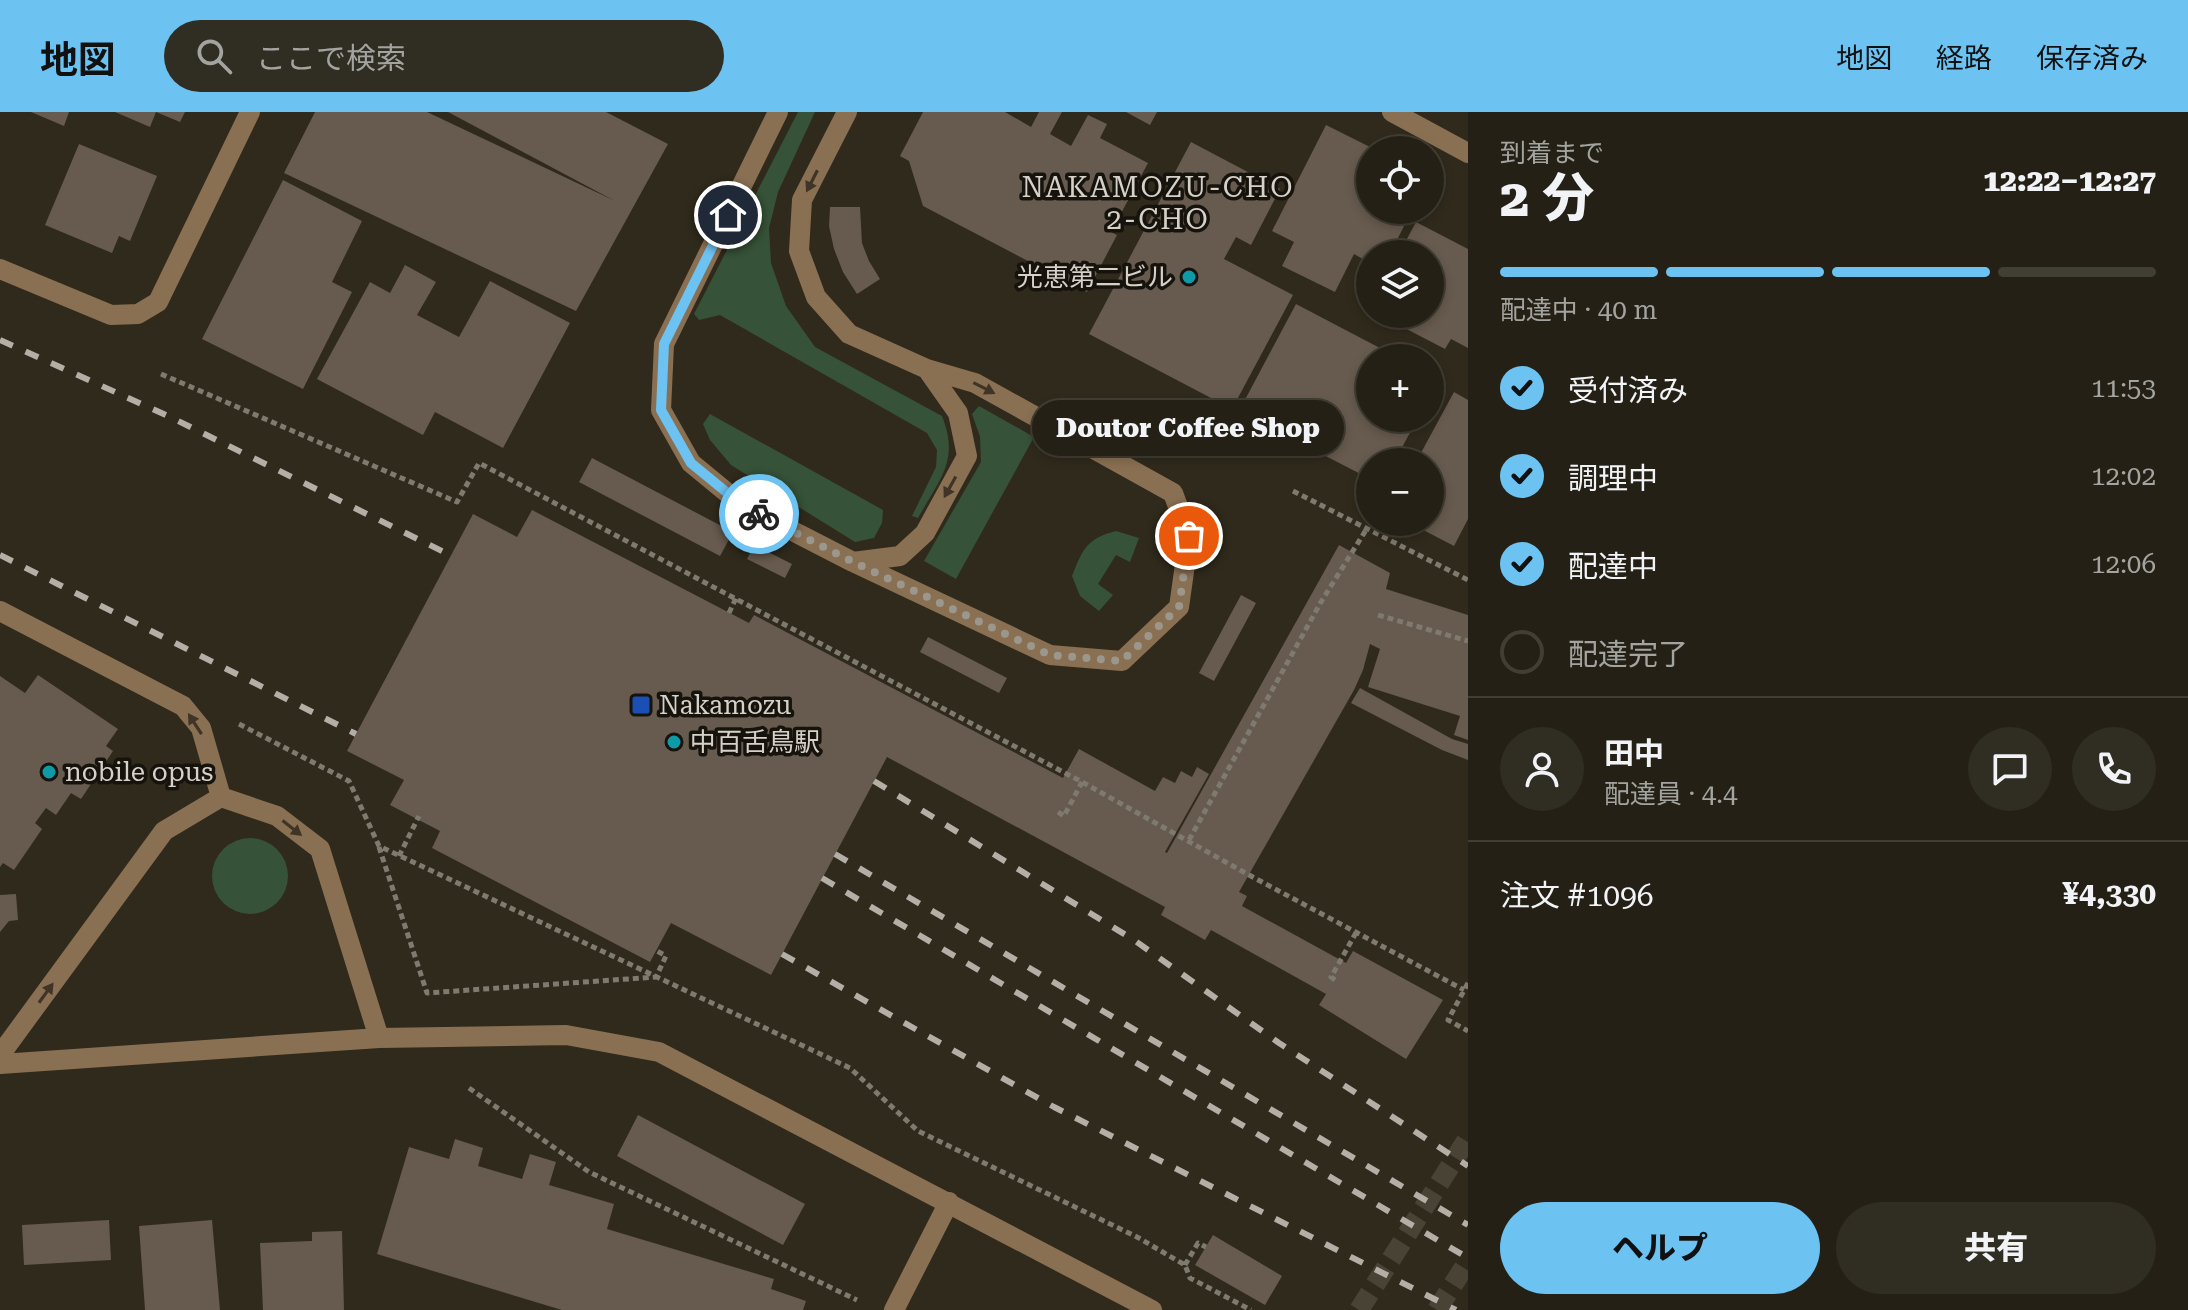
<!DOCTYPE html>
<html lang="ja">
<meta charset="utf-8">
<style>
body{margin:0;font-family:"Roboto Serif","Noto Sans JP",serif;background:#302d22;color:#f1f3f6;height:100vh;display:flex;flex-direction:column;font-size:30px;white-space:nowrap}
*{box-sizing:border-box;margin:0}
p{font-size:26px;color:#a3a3a0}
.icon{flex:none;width:44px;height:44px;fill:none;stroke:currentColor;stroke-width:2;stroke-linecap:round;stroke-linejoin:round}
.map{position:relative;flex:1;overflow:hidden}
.details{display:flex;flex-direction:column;background:#242015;width:720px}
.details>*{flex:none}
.tools{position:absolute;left:1356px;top:24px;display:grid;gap:16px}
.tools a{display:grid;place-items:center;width:88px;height:88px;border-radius:50%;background:#242015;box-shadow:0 4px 12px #0003,0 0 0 2px #413e34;font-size:40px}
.pin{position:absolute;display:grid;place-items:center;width:68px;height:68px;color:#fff;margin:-34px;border:4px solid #fff;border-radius:50%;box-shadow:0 2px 8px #0007}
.courier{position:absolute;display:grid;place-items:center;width:80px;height:80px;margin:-40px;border:6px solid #6cc3f2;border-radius:50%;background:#fff;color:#222;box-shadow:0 2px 10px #0007}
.bubble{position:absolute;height:56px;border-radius:28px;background:#242015;box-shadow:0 4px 12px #0003,0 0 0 2px #413e34;font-size:26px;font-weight:800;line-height:56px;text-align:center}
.summary em{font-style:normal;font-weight:800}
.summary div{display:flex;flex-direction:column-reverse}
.summary{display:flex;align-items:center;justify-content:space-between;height:136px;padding:0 32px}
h1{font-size:52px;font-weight:800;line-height:60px}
.bar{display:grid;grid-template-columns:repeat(4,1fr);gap:12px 8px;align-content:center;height:96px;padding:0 32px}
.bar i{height:10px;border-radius:6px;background:#413e34}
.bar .on{background:#6cc3f2}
.bar p{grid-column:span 4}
.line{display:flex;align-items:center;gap:20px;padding:0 32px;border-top:2px solid #413e34}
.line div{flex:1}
.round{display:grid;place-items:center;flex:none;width:84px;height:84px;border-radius:42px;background:#302d22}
ol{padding:0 32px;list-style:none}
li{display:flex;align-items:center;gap:24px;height:88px}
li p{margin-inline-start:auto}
li .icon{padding:8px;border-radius:50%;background:#6cc3f2;color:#111;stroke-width:4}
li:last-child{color:#a3a3a0}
li i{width:44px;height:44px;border:4px solid #413e34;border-radius:50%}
.button{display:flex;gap:16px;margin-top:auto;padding:16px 32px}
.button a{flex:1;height:92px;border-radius:48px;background:#6cc3f2;color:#111;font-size:32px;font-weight:800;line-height:92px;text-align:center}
.button a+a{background:#302d22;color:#f1f3f6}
header{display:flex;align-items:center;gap:48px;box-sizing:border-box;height:112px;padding:0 40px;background:#6cc3f2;color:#111}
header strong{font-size:38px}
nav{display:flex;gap:44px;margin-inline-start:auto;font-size:28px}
.search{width:560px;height:72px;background:#302d22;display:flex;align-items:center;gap:20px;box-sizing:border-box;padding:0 28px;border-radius:44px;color:#a3a3a0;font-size:30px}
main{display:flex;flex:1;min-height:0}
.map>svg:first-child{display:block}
.green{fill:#365238}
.building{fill:#675a4e}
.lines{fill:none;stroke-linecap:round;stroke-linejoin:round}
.major-tunnel{stroke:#494336;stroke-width:20;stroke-dasharray:20 10;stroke-linecap:butt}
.path{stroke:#7f7a6f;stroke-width:5;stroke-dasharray:6 4;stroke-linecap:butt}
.minor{stroke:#8a7053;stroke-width:20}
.rail{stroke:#b3afa6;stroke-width:6;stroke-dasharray:14 14;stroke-linecap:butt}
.oneway{fill:#3f3426}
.done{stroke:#9b978c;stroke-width:8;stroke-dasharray:0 14.4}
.route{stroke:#6cc3f2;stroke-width:10}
.culture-dot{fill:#0f9aa8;stroke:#16130d;stroke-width:3}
.transit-dot{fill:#1a4fb4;stroke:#16130d;stroke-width:3}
.labels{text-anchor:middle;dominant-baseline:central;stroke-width:7;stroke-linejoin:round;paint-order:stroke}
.poi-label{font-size:26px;fill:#d5d1c9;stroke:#16130d;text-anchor:start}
.neighbourhood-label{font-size:28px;letter-spacing:2px;fill:#d5d1c9;stroke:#16130d}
</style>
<header>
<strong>地図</strong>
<div class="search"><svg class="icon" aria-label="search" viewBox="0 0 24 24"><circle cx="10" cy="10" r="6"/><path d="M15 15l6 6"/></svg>ここで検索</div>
<nav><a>地図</a><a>経路</a><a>保存済み</a></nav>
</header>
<main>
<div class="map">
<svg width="1468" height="1198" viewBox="0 0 1468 1198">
<rect width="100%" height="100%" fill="#302a1c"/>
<path class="green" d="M 798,0 L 815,0 L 778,80 L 769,116 L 771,151 L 786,194 L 815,235 L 942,304 C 960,349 939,368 918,406 L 912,404 L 936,355 L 937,338 L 927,321 L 720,203 L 699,208 L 694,202 Z
M 979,294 L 1034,325 L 956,467 L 924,449 L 981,350 L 980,325 L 972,302 Z
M 710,302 L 883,398 L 882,411 L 874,426 L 855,430 L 731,353 L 710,328 L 703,312 Z
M 1116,419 L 1139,426 L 1130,450 L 1116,443 L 1098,472 L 1113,483 L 1099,499 L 1080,484 L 1072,464 C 1083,437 1086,427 1116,419 Z
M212 764a38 38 0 1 1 76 0a38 38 0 1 1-76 0Z"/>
<path class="building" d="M 31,0 L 69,0 L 64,14 Z
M 115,0 L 185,0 L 180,10 L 156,0 L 150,15 Z
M 315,0 L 427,0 L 615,89 L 448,0 L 606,0 L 668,32 L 576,199 L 284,61 Z
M 923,0 L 1005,0 L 1031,15 L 1039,0 L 1062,0 L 1050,22 L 1071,34 L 1088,3 L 1107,12 L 1100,26 L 1148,51 L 1111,120 L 1117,123 L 1087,180 L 923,94 L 909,49 L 900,44 Z
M 1126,0 L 1157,0 L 1150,13 Z
M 1326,13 L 1376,38 L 1370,38 L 1370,98 L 1412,98 L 1390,142 L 1370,142 L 1370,151 L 1354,142 L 1335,180 L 1282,154 L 1294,130 L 1272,119 Z
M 1191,30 L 1280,77 L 1251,133 L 1236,125 L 1224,147 L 1293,183 L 1232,297 L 1089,222 Z
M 79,32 L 157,64 L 130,129 L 119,124 L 112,141 L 45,113 Z
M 283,68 L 362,109 L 332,170 L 352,180 L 303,277 L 202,227 Z
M 830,95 L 860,95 L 862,131 L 869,149 L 880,167 L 857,182 L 843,160 L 834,137 L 829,114 Z
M 1416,110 L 1468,137 L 1468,236 L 1451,227 L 1445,237 L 1393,210 L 1396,202 L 1430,202 L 1430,142 L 1399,142 Z
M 405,153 L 436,170 L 417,203 L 459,225 L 490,169 L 570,211 L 503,336 L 435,300 L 423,323 L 317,267 L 370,170 L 390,181 Z
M 1296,192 L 1399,246 L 1370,246 L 1370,306 L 1418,306 L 1394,350 L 1370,350 L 1370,367 L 1239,299 Z
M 1454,280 L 1468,288 L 1468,407 L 1454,434 L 1408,410 L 1430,410 L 1430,350 L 1416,350 Z
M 592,346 L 733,420 L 720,444 L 579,370 Z
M 532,398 L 749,511 L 754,503 L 1063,666 L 1079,637 L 1155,679 L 1163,665 L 1175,671 L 1181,659 L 1192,665 L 1197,655 L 1209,662 L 1165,740 L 1167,741 L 1339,433 L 1390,461 L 1386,477 L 1468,503 L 1468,628 L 1454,623 L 1460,604 L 1368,575 L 1380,537 L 1370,532 L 1363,558 L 1354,578 L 1239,780 L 1247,784 L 1242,794 L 1346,851 L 1353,839 L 1443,888 L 1406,947 L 1319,893 L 1326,882 L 1211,818 L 1205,828 L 1161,803 L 1165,795 L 887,645 L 771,863 L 671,811 L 650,850 L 432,736 L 440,719 L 390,693 L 404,668 L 347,639 L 473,402 L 517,425 Z
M 754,433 L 792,452 L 785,466 L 747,447 Z
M 1241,483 L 1256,491 L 1214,569 L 1199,561 Z
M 928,525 L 1007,566 L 999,581 L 920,540 Z
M 38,563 L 118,617 L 106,634 L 113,639 L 81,687 L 71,681 L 56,703 L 46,696 L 35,711 L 42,717 L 14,758 L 3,751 L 0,755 L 0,564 L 25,581 Z
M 1360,576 L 1452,627 L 1468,632 L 1468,648 L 1442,638 L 1351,591 Z
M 16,782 L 18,808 L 9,809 L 0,820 L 0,783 Z
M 638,1003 L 805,1092 L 783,1133 L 617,1044 Z
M 455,1027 L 483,1036 L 478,1054 L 522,1067 L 530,1042 L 556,1050 L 549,1073 L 614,1092 L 607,1117 L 774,1167 L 771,1177 L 806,1189 L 803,1198 L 562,1198 L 377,1142 L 409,1035 L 449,1047 Z
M 109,1108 L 111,1148 L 24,1153 L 22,1113 Z
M 212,1108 L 220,1198 L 145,1198 L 139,1114 Z
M 342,1119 L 344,1198 L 263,1198 L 260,1131 L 312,1129 L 312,1120 Z
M 1213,1123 L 1282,1164 L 1265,1193 L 1195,1153 Z"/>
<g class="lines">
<path class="major-tunnel" d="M 1359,1198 L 1468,1026
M 1437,1198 L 1468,1149"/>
<path class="path" d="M 161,262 L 457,390 L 479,351 L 1082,670 L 1249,763 L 1464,878
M 1293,379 L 1468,468
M 729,501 L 736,486
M 1378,503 L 1468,529
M 239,612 L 349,669 L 379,734 L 850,956 L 918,1019 L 1137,1125 L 1185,1153 L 1190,1166 L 1251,1198
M 1058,700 L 1064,704 L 1082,670
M 1189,728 L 1321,490 L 1366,418
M 379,735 L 427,881 L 656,865 L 666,844 L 657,839
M 399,744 L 419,704
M 1335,868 L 1331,865 L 1357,819
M 1468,871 L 1448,908 L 1468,919
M 469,976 L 589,1060 L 857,1188
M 1185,1153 L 1198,1131 L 1206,1135"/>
<path class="minor" d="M 778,0 L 664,232 L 661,298 L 691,351 L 742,393 L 853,450 L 1050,543 L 1122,549 L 1179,495 L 1189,424 L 1173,381 L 975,271 L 927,257 L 849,222 L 816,185 L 799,139 L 802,88 L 847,0
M 1392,0 L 1468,41
M 0,157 L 111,203 L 138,202 L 158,190 L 250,0
M 853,450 L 900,444 L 925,421 L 967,344 L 958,301 L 927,257
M 0,499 L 183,594 L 201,616 L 221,685
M 0,943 L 164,719 L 221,685 L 277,704 L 320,737 L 379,926
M 0,952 L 379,926 L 566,923 L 659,940 L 1152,1198
M 894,1198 L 949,1090"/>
<path class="rail" d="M 0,228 L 166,303 L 450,443
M 0,443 L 356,622
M 874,669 L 1134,828 L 1279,931 L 1468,1054
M 835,742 L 1468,1113
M 822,766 L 1468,1146
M 782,842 L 1054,995 L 1456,1198"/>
</g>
<defs><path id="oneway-solid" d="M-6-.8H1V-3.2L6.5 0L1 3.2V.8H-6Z" transform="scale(2)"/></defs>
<g class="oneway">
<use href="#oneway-solid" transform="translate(812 69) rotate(117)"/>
<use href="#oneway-solid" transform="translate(984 276) rotate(27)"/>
<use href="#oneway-solid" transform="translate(950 375) rotate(119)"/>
<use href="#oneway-solid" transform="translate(195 612) rotate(-123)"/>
<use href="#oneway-solid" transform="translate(292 716) rotate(38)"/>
<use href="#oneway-solid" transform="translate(46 881) rotate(-54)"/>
</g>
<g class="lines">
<path class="done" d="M 759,402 L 853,450 L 1050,543 L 1122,549 L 1179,495 L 1189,424"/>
<path class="route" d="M 728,103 L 664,232 L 661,298 L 691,351 L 742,393 L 759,402"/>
</g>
<g class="culture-dot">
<circle cx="1189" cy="165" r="8"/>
<circle cx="674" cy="630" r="8"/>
<circle cx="49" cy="660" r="8"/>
</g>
<rect class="transit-dot" x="631" y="583" width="20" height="20" rx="4"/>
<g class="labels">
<g class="poi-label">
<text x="1173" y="165" text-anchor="end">光恵第二ビル</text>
<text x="659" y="593">Nakamozu</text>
<text x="690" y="630">中百舌鳥駅</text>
<text x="65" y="660">nobile opus</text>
</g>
<g class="neighbourhood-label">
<text x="1158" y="75">NAKAMOZU-CHO<tspan x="1158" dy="32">2-CHO</tspan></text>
</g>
</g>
</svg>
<div class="tools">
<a><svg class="icon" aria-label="locate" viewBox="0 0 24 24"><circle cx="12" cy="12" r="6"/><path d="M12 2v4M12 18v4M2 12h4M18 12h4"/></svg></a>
<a><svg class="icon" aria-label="layers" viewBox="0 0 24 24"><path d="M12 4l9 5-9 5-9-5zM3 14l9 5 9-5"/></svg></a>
<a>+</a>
<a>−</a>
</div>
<div class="pin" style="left:1189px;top:424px;background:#ea580c"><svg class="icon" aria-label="bag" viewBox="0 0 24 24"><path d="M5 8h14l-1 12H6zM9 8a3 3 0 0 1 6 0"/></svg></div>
<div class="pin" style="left:728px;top:103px;background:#1f2937"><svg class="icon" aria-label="home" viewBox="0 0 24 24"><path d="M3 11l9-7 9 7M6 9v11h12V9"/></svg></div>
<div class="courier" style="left:759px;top:402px"><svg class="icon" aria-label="bike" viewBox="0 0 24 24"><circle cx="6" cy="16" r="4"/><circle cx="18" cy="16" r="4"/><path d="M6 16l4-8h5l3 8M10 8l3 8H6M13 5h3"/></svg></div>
<div class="bubble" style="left:1032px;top:288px;width:312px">Doutor Coffee Shop</div>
</div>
<section class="details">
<div class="summary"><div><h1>2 分</h1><p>到着まで</p></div><em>12:22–12:27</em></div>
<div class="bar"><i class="on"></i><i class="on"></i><i class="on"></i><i></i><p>配達中 · 40 m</p></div>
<ol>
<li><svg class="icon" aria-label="check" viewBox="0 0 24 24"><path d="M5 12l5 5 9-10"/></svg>受付済み<p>11:53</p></li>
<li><svg class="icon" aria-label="check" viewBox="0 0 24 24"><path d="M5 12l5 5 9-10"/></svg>調理中<p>12:02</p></li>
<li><svg class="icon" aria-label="check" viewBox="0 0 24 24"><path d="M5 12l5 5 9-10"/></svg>配達中<p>12:06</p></li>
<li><i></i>配達完了</li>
</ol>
<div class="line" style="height:144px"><a class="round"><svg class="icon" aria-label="person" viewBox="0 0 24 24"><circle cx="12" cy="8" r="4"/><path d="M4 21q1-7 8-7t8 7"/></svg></a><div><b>田中</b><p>配達員 · 4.4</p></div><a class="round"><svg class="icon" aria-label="chat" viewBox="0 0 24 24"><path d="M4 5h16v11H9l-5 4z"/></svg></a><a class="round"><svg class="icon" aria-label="phone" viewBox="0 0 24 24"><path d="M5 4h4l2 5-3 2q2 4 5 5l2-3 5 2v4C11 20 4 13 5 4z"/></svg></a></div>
<div class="line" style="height:104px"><div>注文 #1096</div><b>¥4,330</b></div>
<div class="button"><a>ヘルプ</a><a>共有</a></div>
</section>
</main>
